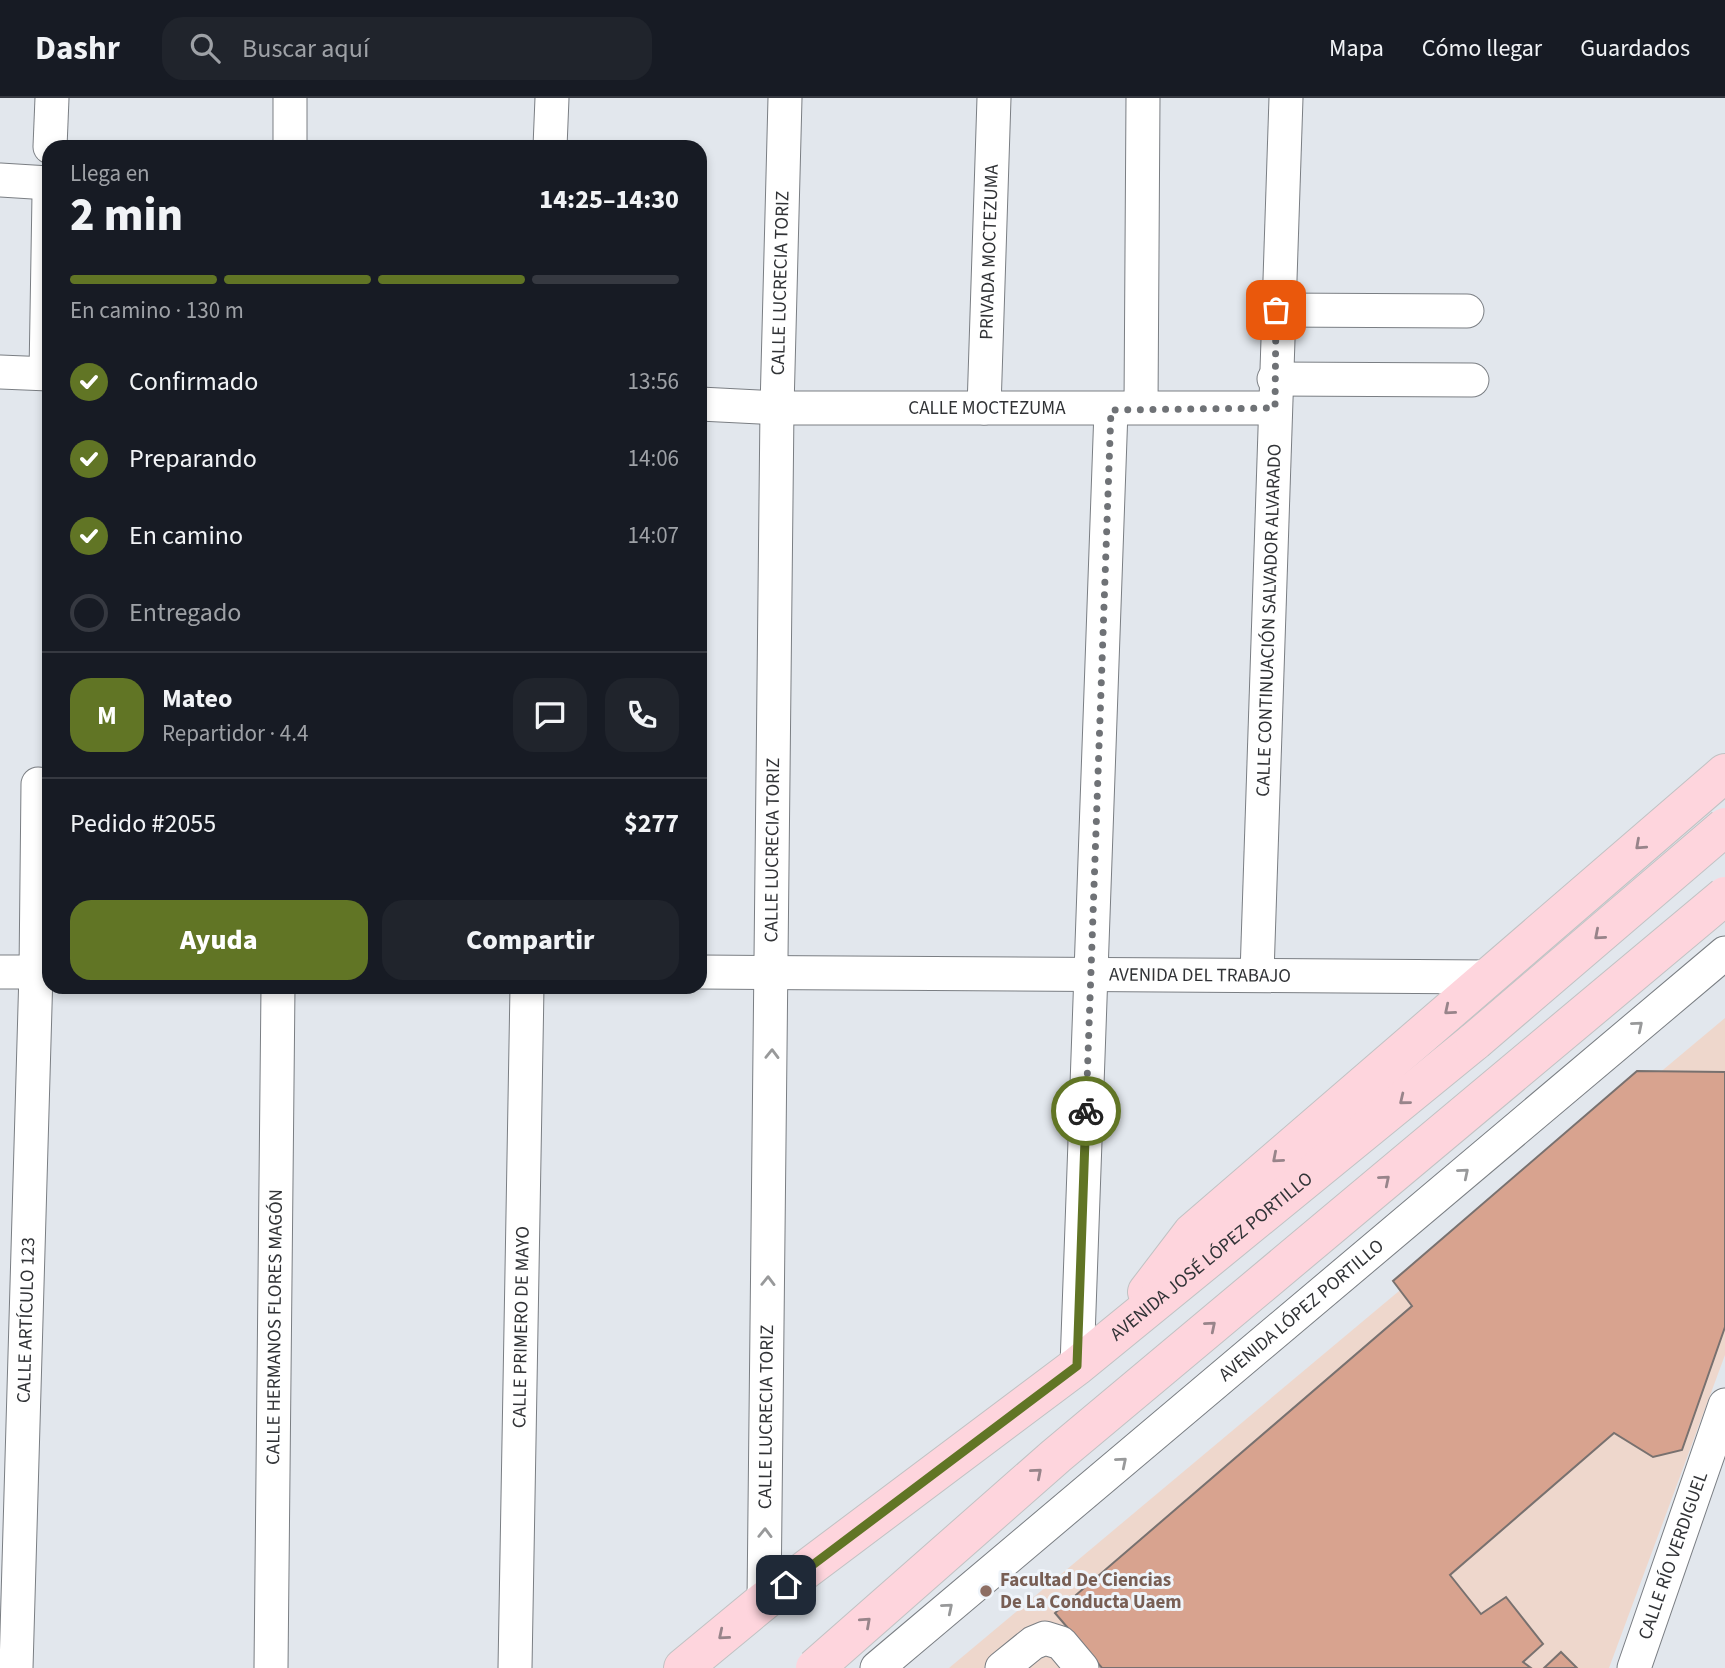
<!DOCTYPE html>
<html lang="es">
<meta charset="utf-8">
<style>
body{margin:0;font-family:"Source Sans 3",sans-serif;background:#20242c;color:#f1f3f6;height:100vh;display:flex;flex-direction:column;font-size:26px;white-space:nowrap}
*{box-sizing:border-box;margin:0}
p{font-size:23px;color:#9ea1a6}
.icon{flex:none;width:38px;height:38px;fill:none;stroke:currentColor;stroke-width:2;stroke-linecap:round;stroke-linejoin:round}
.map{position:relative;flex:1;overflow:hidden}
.side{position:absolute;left:42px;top:42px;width:665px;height:854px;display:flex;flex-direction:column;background:#171b24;border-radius:21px;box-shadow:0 4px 10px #0003}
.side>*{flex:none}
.pin{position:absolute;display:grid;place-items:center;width:60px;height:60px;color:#fff;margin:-30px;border-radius:14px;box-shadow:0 4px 10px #0006}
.courier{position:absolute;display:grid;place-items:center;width:70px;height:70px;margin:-35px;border:5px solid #617525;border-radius:50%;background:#fff;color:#222;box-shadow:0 2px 9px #0007}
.head em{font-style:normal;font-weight:800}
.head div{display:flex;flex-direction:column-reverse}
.head{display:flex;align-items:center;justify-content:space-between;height:119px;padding:0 28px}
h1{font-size:46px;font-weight:800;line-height:52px}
.bar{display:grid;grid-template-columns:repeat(4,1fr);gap:10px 7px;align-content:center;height:84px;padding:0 28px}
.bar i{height:9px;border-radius:5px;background:#363941}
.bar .on{background:#617525}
.bar p{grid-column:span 4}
.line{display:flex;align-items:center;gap:18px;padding:0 28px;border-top:2px solid #363941}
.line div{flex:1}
.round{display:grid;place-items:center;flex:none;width:74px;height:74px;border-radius:21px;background:#20242c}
ol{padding:0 28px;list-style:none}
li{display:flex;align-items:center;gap:21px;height:77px}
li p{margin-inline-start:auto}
li .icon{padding:7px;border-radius:50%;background:#617525;color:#fff;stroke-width:4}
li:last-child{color:#9ea1a6}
li i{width:38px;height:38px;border:4px solid #363941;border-radius:50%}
.button{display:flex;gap:14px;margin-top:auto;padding:14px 28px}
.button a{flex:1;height:80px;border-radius:21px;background:#617525;color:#fff;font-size:28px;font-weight:800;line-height:80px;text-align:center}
.button a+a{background:#20242c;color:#f1f3f6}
header{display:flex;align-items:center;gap:42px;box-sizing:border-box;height:98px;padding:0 35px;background:#171b24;border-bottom:2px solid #363941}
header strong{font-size:33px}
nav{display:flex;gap:38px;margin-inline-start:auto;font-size:24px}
.search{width:490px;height:63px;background:#20242c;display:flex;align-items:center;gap:18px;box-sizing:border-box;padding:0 24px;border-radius:21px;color:#9ea1a6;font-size:26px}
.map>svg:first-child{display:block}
.industrial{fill:#eed7cc}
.building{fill:#d8a38f;stroke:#78716f;stroke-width:2}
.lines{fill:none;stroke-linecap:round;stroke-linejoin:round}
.minor-casing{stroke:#7a7e83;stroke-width:35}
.major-casing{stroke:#c1c2c3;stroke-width:40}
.minor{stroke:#fff;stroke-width:33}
.major{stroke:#fed5dd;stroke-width:38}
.major-bridge-casing{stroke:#c1c2c3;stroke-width:40;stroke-linecap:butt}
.major-bridge{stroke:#fed5dd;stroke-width:38}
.oneway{stroke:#98848a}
.oneway2{stroke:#98999a}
.done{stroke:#6f7276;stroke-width:7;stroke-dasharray:0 12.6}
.route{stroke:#617525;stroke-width:9}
.education-dot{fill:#8d6e63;stroke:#eff4fa;stroke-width:2.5}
.labels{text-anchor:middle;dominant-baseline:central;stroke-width:6;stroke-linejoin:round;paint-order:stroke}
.street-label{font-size:19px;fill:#313336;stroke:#eff4fa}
.education-label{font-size:19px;font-weight:bold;fill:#785e54;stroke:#eff4fa;text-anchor:start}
</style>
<header>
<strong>Dashr</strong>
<div class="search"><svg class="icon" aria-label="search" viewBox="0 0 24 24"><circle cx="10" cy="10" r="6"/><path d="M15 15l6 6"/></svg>Buscar aquí</div>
<nav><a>Mapa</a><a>Cómo llegar</a><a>Guardados</a></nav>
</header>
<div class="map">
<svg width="1725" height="1570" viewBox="0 0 1725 1570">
<rect width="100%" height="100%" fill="#e2e7ed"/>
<path class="industrial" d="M 1725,920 L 1725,1257 L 1609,1570 L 949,1570 Z"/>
<path class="building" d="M 1637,973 L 1725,974 L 1725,1229 L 1682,1352 L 1653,1359 L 1614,1335 L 1450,1477 L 1481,1516 L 1506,1499 L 1543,1546 L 1523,1564 L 1531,1570 L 1102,1570 L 1055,1515 L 1412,1208 L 1393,1183 Z
M 1561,1554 L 1577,1570 L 1544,1570 Z"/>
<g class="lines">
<g class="minor-casing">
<g id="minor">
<path d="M 290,0 L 290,49"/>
<path d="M 50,49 L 52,0"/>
<path d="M 550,49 L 552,0"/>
<path d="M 0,82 L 49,85"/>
<path d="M 1276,212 L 1467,213"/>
<path d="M 0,274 L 49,276"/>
<path d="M 46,276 L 49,97"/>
<path d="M 1274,281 L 1472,282"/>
<path id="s1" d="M 700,306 L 777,310 L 1275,310"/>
<path d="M 1141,309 L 1143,0"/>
<path id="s2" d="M 984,310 L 994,0"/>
<path d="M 0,874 L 49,874"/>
<path id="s3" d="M 700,874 L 1489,879"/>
<path id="s4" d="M 1257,876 L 1286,0"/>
<path d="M 1077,1268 L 1111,312"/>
<path id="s5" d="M 764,1503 L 777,310 L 785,0"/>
<path id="s6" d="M 16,1570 L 36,874 L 38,686"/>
<path id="s7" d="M 271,1570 L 278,889"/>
<path id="s8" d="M 515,1570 L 527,889"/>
<path id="s9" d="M 877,1570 L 1725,855"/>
<path d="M 1002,1570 L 1033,1545 L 1045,1540 L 1061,1545 L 1082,1570"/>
<path id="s10" d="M 1634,1570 L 1725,1307"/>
</g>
</g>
<g class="major-casing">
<g id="major">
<path d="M 1147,1194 L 1192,1135 L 1725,675"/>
<path id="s11" d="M 683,1570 L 764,1503 L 1077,1268 L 1475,943"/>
</g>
</g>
<use href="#minor" class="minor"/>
<use href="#major" class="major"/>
<g class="major-bridge-casing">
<path id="major-bridge" d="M 1475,943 L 1725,729
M 815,1570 L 1056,1358 L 1725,798"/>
</g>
<use href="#major-bridge" class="major-bridge"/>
</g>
<defs><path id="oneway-chevron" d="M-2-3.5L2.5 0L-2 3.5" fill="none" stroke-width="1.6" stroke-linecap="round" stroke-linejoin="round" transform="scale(1.75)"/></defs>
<g class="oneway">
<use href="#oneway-chevron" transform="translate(1640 747) rotate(138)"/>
<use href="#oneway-chevron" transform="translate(1599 837) rotate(139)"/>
<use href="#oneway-chevron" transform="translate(1449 912) rotate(140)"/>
<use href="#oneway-chevron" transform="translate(1404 1002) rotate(141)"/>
<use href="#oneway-chevron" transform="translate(1277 1060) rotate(139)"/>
<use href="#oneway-chevron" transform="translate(1385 1082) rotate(-40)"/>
<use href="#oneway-chevron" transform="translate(1211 1228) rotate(-40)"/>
<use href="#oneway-chevron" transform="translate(1037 1375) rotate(-41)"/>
<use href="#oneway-chevron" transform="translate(866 1524) rotate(-42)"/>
<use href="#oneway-chevron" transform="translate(723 1537) rotate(140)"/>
</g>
<g class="oneway2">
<use href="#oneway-chevron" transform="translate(1638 928) rotate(-40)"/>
<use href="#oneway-chevron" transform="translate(772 956) rotate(-89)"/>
<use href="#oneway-chevron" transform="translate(1464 1075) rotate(-40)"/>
<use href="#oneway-chevron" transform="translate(768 1183) rotate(-89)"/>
<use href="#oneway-chevron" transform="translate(1122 1364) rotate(-40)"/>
<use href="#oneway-chevron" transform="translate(765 1435) rotate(-89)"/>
<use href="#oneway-chevron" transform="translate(948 1510) rotate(-40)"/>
</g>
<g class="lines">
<path class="done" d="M 1086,1013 L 1111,312 L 1275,310 L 1276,212"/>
<path class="route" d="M 786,1487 L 1077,1268 L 1086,1013"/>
</g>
<circle class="education-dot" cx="986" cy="1493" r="7"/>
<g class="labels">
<g class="street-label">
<text stroke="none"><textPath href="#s2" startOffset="156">PRIVADA MOCTEZUMA</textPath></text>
<text stroke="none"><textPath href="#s5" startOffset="1318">CALLE LUCRECIA TORIZ</textPath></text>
<text stroke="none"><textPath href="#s1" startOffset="287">CALLE MOCTEZUMA</textPath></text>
<text stroke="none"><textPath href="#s4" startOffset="354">CALLE CONTINUACIÓN SALVADOR ALVARADO</textPath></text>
<text stroke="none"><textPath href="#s5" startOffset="751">CALLE LUCRECIA TORIZ</textPath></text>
<text stroke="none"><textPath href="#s3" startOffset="500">AVENIDA DEL TRABAJO</textPath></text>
<text stroke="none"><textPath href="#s11" startOffset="670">AVENIDA JOSÉ LÓPEZ PORTILLO</textPath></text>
<text stroke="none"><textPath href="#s9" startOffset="555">AVENIDA LÓPEZ PORTILLO</textPath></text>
<text stroke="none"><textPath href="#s6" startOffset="348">CALLE ARTÍCULO 123</textPath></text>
<text stroke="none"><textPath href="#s8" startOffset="341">CALLE PRIMERO DE MAYO</textPath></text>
<text stroke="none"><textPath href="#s7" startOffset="341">CALLE HERMANOS FLORES MAGÓN</textPath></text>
<text stroke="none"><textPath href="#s5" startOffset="184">CALLE LUCRECIA TORIZ</textPath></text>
<text stroke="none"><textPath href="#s10" startOffset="119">CALLE RÍO VERDIGUEL</textPath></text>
</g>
<g class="education-label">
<text x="1000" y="1482">Facultad De Ciencias<tspan x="1000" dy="22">De La Conducta Uaem</tspan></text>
</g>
</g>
</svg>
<div class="pin" style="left:1276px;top:212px;background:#ea580c"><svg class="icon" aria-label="bag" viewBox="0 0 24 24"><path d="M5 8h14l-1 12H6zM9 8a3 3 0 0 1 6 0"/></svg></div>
<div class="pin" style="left:786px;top:1487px;background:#1f2937"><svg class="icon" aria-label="home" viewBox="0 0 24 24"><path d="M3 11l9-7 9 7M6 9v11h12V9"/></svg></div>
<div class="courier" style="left:1086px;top:1013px"><svg class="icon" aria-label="bike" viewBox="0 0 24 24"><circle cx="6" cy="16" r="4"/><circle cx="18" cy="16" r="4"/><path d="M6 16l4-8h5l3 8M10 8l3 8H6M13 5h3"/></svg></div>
<section class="side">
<div class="head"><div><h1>2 min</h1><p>Llega en</p></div><em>14:25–14:30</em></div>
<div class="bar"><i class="on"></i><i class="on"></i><i class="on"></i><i></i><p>En camino · 130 m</p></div>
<ol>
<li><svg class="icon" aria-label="check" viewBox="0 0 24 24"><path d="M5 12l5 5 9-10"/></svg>Confirmado<p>13:56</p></li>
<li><svg class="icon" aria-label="check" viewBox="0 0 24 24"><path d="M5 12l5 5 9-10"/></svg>Preparando<p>14:06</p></li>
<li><svg class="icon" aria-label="check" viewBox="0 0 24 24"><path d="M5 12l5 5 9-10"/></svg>En camino<p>14:07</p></li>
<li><i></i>Entregado</li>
</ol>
<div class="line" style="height:126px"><b class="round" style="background:#617525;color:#fff">M</b><div><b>Mateo</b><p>Repartidor · 4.4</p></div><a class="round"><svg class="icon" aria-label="chat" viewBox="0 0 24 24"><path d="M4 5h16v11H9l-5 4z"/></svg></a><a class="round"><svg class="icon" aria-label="phone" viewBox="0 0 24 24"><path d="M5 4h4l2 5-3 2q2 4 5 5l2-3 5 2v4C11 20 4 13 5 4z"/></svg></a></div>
<div class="line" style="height:91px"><div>Pedido #2055</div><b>$277</b></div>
<div class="button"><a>Ayuda</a><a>Compartir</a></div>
</section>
</div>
